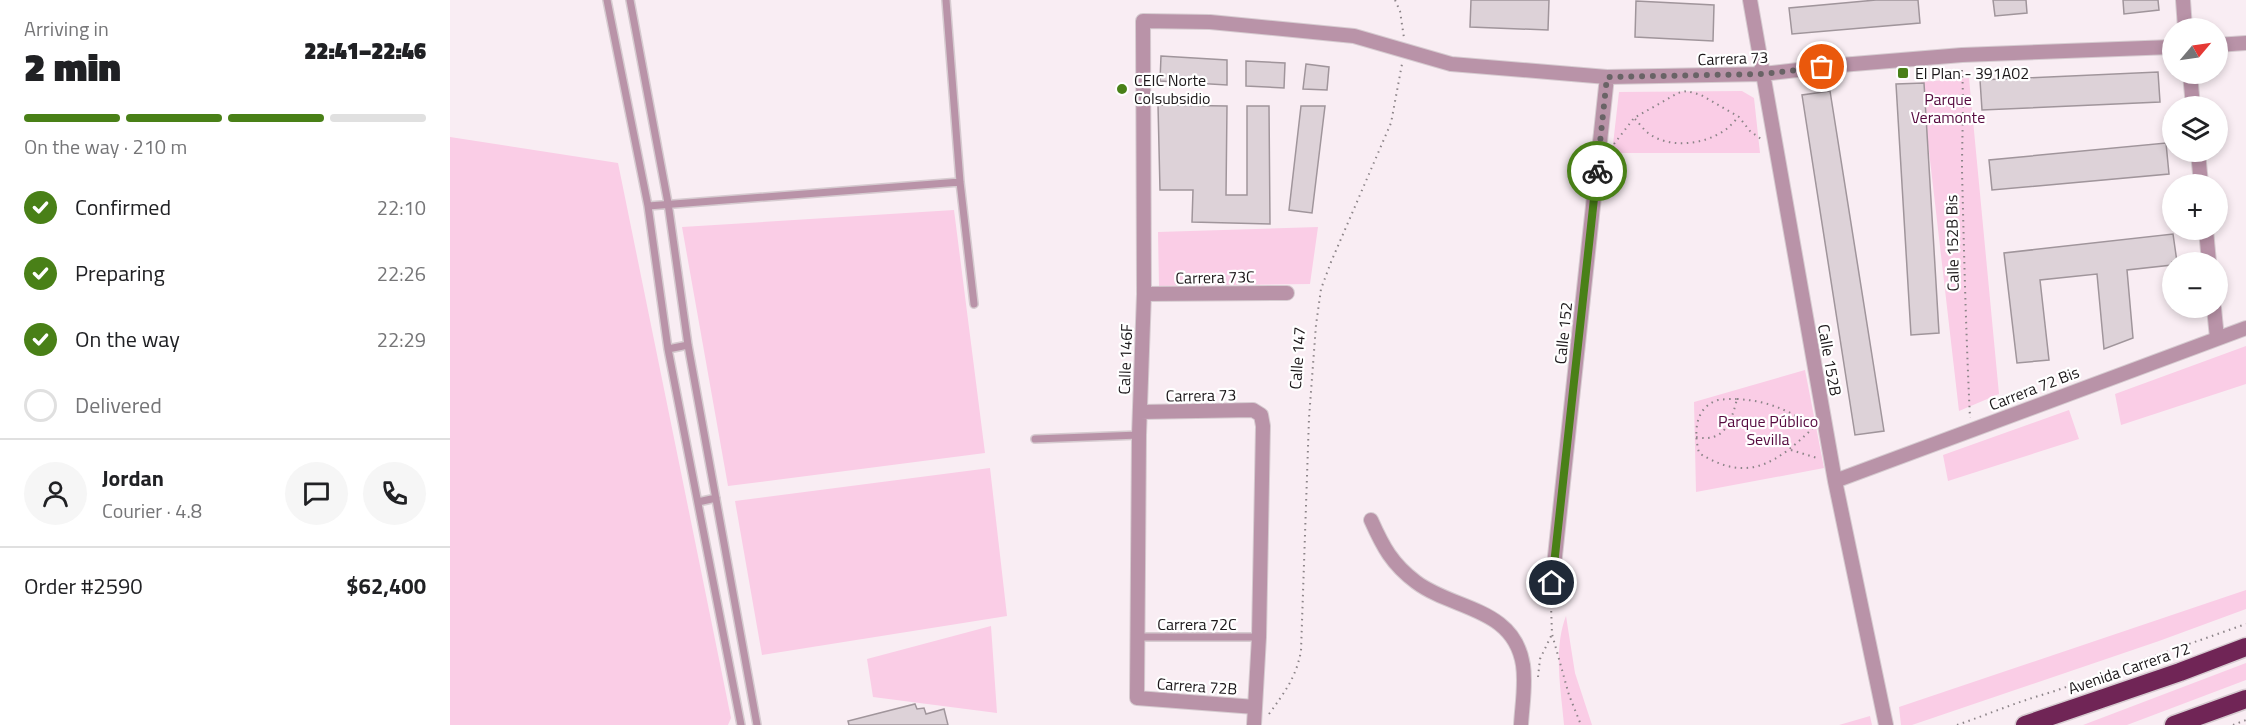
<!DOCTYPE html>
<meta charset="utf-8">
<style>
body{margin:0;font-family:"Titillium Web",sans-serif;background:#f6f6f6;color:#202124;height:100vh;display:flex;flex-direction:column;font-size:22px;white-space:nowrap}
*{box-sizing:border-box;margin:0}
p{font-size:20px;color:#757577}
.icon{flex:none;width:33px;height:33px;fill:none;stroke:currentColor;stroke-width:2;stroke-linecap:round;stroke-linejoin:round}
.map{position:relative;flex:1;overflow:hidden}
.drawer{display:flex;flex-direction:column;background:#fff;width:450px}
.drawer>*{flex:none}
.needle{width:39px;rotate:61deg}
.controls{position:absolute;left:1712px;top:18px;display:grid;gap:12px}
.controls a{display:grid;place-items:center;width:66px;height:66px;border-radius:50%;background:#fff;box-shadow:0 3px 9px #0003;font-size:30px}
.pin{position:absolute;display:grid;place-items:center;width:51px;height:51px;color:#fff;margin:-26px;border:3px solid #fff;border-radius:50%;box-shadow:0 2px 6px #0007}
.courier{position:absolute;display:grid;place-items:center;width:60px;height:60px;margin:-30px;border:4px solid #498017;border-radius:50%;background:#fff;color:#222;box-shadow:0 2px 8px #0007}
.overview em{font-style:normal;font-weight:800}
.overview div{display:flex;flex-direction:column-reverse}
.overview{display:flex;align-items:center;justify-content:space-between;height:102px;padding:0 24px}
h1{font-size:39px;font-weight:800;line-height:45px}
.bar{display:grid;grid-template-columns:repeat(4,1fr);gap:9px 6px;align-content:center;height:72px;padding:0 24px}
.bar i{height:8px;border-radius:4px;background:#e0e0e0}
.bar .current{background:#498017}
.bar p{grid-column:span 4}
.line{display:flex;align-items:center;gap:15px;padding:0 24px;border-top:2px solid #e0e0e0}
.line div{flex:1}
.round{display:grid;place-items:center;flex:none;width:63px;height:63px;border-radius:32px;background:#f6f6f6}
ol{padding:0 24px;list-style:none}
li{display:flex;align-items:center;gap:18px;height:66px}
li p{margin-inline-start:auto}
li .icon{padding:6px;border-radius:50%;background:#498017;color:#fff;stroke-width:4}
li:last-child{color:#757577}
li i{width:33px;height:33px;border:3px solid #e0e0e0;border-radius:50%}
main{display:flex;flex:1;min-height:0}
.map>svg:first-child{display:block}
.green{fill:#facde6}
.building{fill:#ddd2d8;stroke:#a0959b;stroke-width:1.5}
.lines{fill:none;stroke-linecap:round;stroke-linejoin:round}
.lane-casing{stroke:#d6cbd0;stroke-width:10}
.street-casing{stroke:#d6cbd0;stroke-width:16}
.highway-casing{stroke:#d6cbd0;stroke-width:21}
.path{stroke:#8c8488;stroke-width:2;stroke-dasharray:1.5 4.5;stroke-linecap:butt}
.lane{stroke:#b993a8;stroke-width:7}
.street{stroke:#b993a8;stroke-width:14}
.highway{stroke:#702556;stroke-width:18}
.done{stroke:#696366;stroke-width:6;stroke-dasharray:0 10.8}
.route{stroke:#498017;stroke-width:8}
.poi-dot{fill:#498017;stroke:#fff;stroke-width:2}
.labels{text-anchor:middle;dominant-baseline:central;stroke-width:4.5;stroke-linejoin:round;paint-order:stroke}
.street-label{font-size:16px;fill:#1c181a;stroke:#fff}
.poi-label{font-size:16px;fill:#1c181a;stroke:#fff;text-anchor:start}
.park-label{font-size:16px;fill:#570b40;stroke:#fff}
</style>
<main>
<section class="drawer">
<div class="overview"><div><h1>2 min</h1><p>Arriving in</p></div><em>22:41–22:46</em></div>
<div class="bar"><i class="current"></i><i class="current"></i><i class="current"></i><i></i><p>On the way · 210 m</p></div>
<ol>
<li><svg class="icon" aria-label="check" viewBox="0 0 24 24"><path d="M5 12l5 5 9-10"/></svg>Confirmed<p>22:10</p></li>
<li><svg class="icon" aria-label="check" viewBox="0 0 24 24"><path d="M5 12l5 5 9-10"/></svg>Preparing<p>22:26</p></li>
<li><svg class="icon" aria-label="check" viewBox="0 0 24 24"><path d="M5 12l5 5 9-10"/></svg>On the way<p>22:29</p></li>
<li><i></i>Delivered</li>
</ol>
<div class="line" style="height:108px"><a class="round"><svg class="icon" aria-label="person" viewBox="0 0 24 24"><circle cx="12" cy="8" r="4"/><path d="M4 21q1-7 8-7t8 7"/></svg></a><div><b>Jordan</b><p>Courier · 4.8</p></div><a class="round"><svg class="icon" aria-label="chat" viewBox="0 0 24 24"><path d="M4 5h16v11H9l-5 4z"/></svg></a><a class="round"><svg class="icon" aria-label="phone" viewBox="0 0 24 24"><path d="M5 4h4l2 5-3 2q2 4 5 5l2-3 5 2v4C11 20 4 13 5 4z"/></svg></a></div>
<div class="line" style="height:78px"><div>Order #2590</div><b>$62,400</b></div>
</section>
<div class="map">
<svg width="1796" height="725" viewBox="0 0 1796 725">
<rect width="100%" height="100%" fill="#f9edf3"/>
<path class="green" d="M 1519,78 L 1549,394 L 1509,411 L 1471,82 Z
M 1292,91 L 1304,98 L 1310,153 L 1162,153 L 1169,92 Z
M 0,137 L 168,163 L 281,718 L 278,725 L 0,725 Z
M 504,210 L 535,453 L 278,486 L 232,227 Z
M 868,227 L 860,284 L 709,286 L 708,232 Z
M 1796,346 L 1796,384 L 1671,425 L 1665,394 Z
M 1355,370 L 1374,468 L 1246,492 L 1244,402 Z
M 1619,410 L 1629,439 L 1498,481 L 1493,455 Z
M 540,468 L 557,616 L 312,655 L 285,501 Z
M 1796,590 L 1796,609 L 1709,641 L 1462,725 L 1451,725 L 1449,707 Z
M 1116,616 L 1125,673 L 1142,725 L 1114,725 C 1111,689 1103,650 1116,616 Z
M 541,626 L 547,713 L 423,697 L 417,659 Z
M 1796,663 L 1796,680 L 1677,725 L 1633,725 Z
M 1420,716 L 1422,725 L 1389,725 Z"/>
<path class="building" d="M 1021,0 L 1099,0 L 1098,30 L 1020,27 Z
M 1426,0 L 1468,0 L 1470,23 L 1342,34 L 1339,8 Z
M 1543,0 L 1576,0 L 1577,13 L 1545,16 Z
M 1673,0 L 1708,0 L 1709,10 L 1674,14 Z
M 1186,1 L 1264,5 L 1263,41 L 1185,37 Z
M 711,56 L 777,60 L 777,85 L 710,81 Z
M 796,61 L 835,63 L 834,88 L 796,86 Z
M 856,64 L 879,67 L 877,90 L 853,89 Z
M 1708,72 L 1710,102 L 1532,110 L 1530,80 Z
M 1474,83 L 1489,333 L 1461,335 L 1446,84 Z
M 1380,91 L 1434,431 L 1405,435 L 1352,95 Z
M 708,105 L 777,106 L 776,195 L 797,195 L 797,106 L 819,106 L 820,224 L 742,222 L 743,190 L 710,190 Z
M 851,106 L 875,106 L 862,213 L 839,210 Z
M 1716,143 L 1719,174 L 1542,190 L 1539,160 Z
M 1723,234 L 1727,262 L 1722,262 L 1722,265 L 1677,270 L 1683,338 L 1654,349 L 1647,274 L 1590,280 L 1599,360 L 1567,363 L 1554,253 Z
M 465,704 L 467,709 L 474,708 L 476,714 L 494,709 L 498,725 L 399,725 L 398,721 Z"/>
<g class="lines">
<g class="lane-casing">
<path id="lane" d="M 157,0 L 198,206 L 218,349 L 291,725
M 180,0 L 218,203 L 238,345 L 307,725
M 496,0 L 510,182 L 524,304
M 198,206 L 510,182
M 218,349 L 238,345
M 585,439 L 689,435
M 248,502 L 266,498
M 686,637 L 809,637"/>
</g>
<g class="street-casing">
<path id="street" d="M 1300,0 L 1385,481 L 1436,725
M 1733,0 L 1735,28
M 1767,45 L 1796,43
M 1740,74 L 1743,106
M 1748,152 L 1751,184
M 1756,230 L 1759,262
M 694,294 L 837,293
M 1764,308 L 1767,338
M 690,412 L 803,410 L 811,415 L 813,426 L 809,637 L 804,725
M 1385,481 L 1796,328
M 921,520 C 933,547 942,564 966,582 C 1003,610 1064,607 1073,665 C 1076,685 1072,706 1071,725
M 1101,593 L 1157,77
M 805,707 L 687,698 L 689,435 L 694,294 L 693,21 L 760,22 L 904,36 L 1001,64 L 1157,77 L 1313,74 L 1391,65 L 1512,55 L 1722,47"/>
</g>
<g class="highway-casing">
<path id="highway" d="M 1575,725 L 1730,672 L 1796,647
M 1724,725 L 1796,699"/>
</g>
<path class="path" d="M 945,0 L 950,11 L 954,38
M 1512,70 C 1514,103 1512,137 1512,170 C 1514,253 1516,335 1520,418
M 1185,119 C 1189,123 1193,129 1198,133 C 1219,149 1254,145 1275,130 C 1280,127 1284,121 1289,117
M 1164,144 L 1184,118 L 1228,93 L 1237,91 L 1251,95 L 1289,117 L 1300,131 L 1311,139
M 1287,399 C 1319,401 1338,410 1364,427 C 1327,463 1298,484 1249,453 C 1244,433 1244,408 1268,400 C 1274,399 1281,399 1287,399 Z
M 1246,437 C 1275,443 1281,422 1287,399
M 1341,450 L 1367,458
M 1101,605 L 1102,634 L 1119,695 L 1131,725
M 1088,677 L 1090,659 L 1102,634
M 819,714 C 834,693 846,678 851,651 L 859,418 L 866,325 L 871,289 L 881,262 L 941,123 L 952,64
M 1507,725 C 1539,714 1569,701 1602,692 L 1796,624
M 1783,725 L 1796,720"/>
<use href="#lane" class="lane"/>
<use href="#street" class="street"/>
<use href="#highway" class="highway"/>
</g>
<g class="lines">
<path class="done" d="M 1147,171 L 1157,77 L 1313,74 L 1372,67"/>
<path class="route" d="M 1102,583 L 1147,171"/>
</g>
<g class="poi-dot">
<rect x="1447" y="67" width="12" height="12" rx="3"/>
<circle cx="672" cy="89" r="6"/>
</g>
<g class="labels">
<g class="street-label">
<text transform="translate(1283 58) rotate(-2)">Carrera 73</text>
<text transform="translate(1502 243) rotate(-91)">Calle 152B Bis</text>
<text transform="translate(765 277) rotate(-1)">Carrera 73C</text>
<text transform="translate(1113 333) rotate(-84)">Calle 152</text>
<text transform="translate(847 358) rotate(-86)">Calle 147</text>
<text transform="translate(675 359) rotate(-88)">Calle 146F</text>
<text transform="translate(1380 360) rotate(80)">Calle 152B</text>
<text transform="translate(1584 388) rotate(-21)">Carrera 72 Bis</text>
<text transform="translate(751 395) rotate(-1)">Carrera 73</text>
<text x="747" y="624">Carrera 72C</text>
<text transform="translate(1679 668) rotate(-19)">Avenida Carrera 72</text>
<text transform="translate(747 686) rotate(4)">Carrera 72B</text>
</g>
<g class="poi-label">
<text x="1465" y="73">El Plan - 391A02</text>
<text x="684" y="80">CEIC Norte<tspan x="684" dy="18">Colsubsidio</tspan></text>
</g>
<g class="park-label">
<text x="1498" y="99">Parque<tspan x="1498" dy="18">Veramonte</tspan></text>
<text x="1318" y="421">Parque Público<tspan x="1318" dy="18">Sevilla</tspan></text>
</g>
</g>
</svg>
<div class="controls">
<a><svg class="needle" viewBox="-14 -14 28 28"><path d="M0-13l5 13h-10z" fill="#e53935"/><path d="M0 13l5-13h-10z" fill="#757577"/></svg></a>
<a><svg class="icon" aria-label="layers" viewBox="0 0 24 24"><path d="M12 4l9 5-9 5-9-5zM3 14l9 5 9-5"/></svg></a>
<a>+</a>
<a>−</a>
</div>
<div class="pin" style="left:1372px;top:67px;background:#ea580c"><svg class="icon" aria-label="bag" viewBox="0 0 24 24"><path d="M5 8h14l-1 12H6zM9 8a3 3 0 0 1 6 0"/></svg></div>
<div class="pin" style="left:1102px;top:583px;background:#1f2937"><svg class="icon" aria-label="home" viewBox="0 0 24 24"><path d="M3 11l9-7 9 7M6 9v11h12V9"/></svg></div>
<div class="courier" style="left:1147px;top:171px"><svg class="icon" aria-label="bike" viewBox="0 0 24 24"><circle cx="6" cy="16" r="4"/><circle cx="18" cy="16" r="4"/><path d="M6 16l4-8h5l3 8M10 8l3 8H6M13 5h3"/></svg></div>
</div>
</main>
